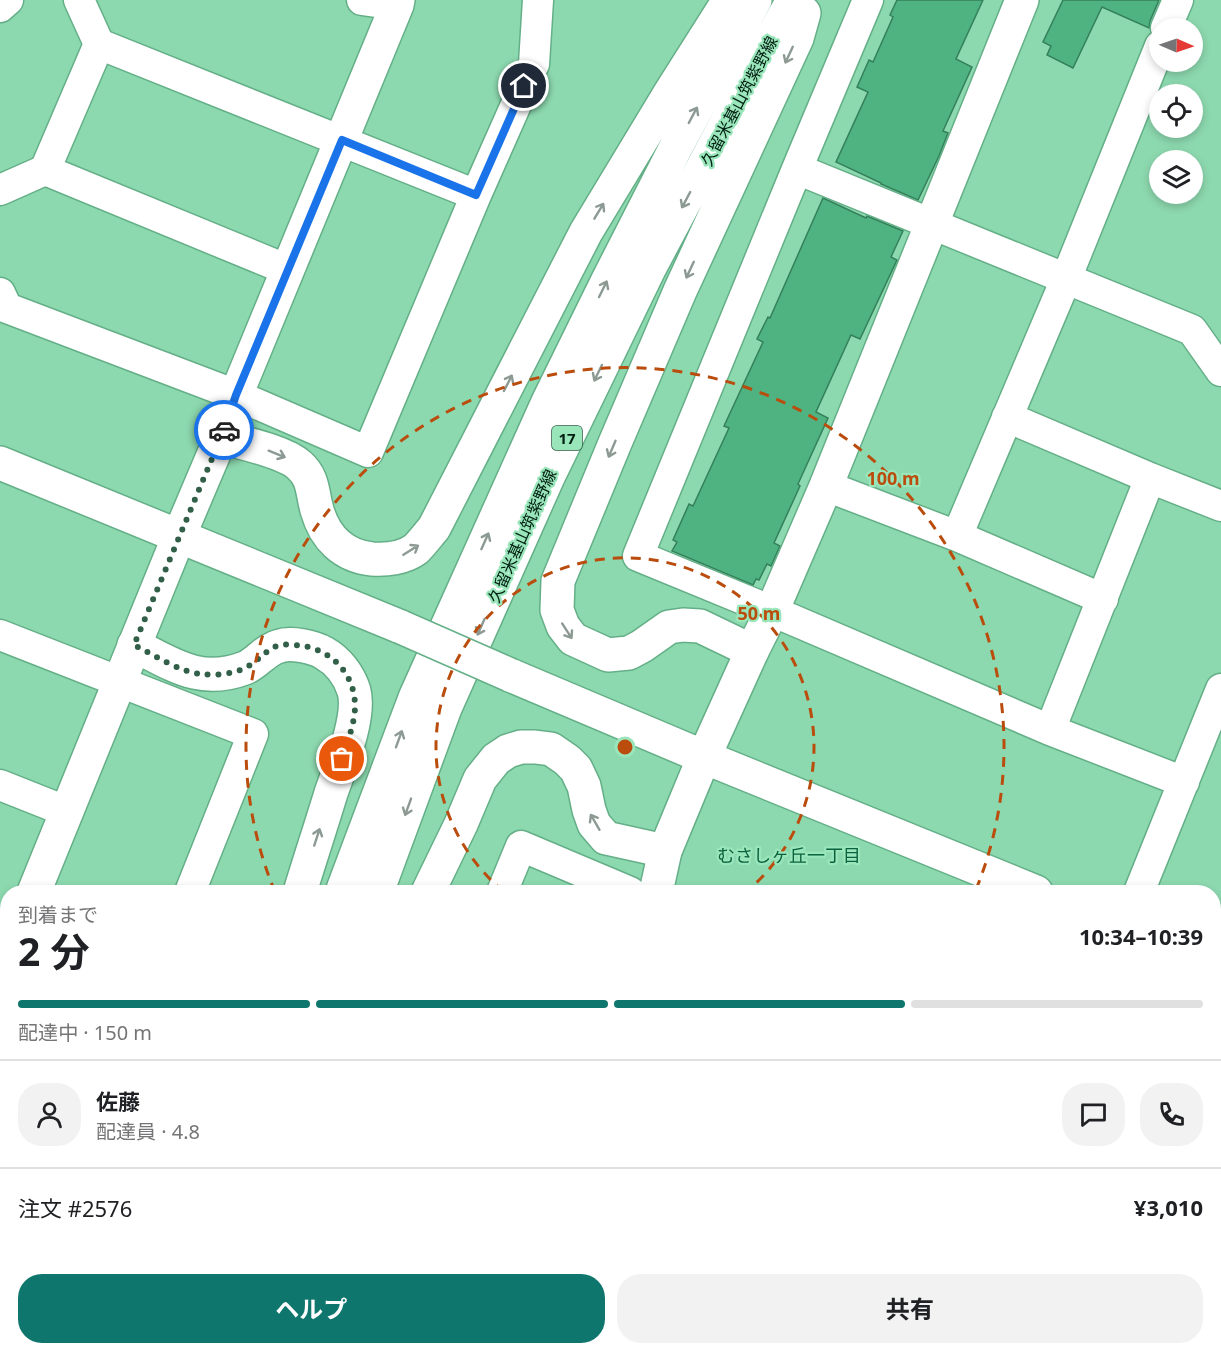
<!DOCTYPE html>
<html lang="ja">
<meta charset="utf-8">
<style>
body{margin:0;font-family:"Noto Sans","Noto Sans JP",sans-serif;background:#f2f2f2;color:#202124;height:100vh;display:flex;flex-direction:column;font-size:22px;white-space:nowrap}
*{box-sizing:border-box;margin:0}
p{font-size:20px;color:#757577}
.icon{flex:none;width:33px;height:33px;fill:none;stroke:currentColor;stroke-width:2;stroke-linecap:round;stroke-linejoin:round}
.map{position:relative;flex:1;overflow:hidden}
.details{position:absolute;left:0px;top:885px;width:1221px;height:470px;display:flex;flex-direction:column;background:#fff;border-radius:24px 24px 0 0;box-shadow:0 3px 9px #0003}
.details>*{flex:none}
.needle{width:39px;rotate:92deg}
.fabs{position:absolute;left:1149px;top:18px;display:grid;gap:12px}
.fabs a{display:grid;place-items:center;width:54px;height:54px;border-radius:50%;background:#fff;box-shadow:0 3px 9px #0003;font-size:30px}
.pin{position:absolute;display:grid;place-items:center;width:51px;height:51px;color:#fff;margin:-26px;border:3px solid #fff;border-radius:50%;box-shadow:0 2px 6px #0007}
.courier{position:absolute;display:grid;place-items:center;width:60px;height:60px;margin:-30px;border:4px solid #1a73e8;border-radius:50%;background:#fff;color:#222;box-shadow:0 2px 8px #0007}
.headline em{font-style:normal;font-weight:700}
.headline div{display:flex;flex-direction:column-reverse}
.headline{display:flex;align-items:center;justify-content:space-between;height:102px;padding:0 18px}
h1{font-size:39px;font-weight:700;line-height:45px}
.bar{display:grid;grid-template-columns:repeat(4,1fr);gap:9px 6px;align-content:center;height:72px;padding:0 18px}
.bar i{height:8px;border-radius:4px;background:#e0e0e0}
.bar .current{background:#0f766e}
.bar p{grid-column:span 4}
.line{display:flex;align-items:center;gap:15px;padding:0 18px;border-top:2px solid #e0e0e0}
.line div{flex:1}
.round{display:grid;place-items:center;flex:none;width:63px;height:63px;border-radius:24px;background:#f2f2f2}
.primary-button{display:flex;gap:12px;margin-top:auto;padding:12px 18px}
.primary-button a{flex:1;height:69px;border-radius:24px;background:#0f766e;color:#fff;font-size:24px;font-weight:700;line-height:69px;text-align:center}
.primary-button a+a{background:#f2f2f2;color:#202124}
.map>svg:first-child{display:block}
.green{fill:#d4a2c4}
.building{fill:#4fb281;stroke:#34805a;stroke-width:1.5}
.lines{fill:none;stroke-linecap:round;stroke-linejoin:round}
.street-casing{stroke:#64af87;stroke-width:33}
.secondary-casing{stroke:#64af87;stroke-width:36}
.primary-casing{stroke:#64af87;stroke-width:36}
.street{stroke:#fff;stroke-width:30}
.secondary{stroke:#fff;stroke-width:33}
.primary{stroke:#fff;stroke-width:33}
.secondary-bridge-casing{stroke:#64af87;stroke-width:36;stroke-linecap:butt}
.secondary-bridge{stroke:#fff;stroke-width:33}
.oneway{stroke:#8c9a93}
.done{stroke:#315f48;stroke-width:6;stroke-dasharray:0 10.8}
.route{stroke:#1a73e8;stroke-width:8}
.ring{fill:none;stroke:#ba4d0d;stroke-width:3;stroke-dasharray:10 8}
.labels{text-anchor:middle;dominant-baseline:central;stroke-width:4.5;stroke-linejoin:round;paint-order:stroke}
.shield{fill:#9ae6bb;stroke:#2e5a43;stroke-width:1.5}
.shield-label{font-size:15px;font-weight:bold;fill:#001e10}
.street-label{font-size:16px;fill:#001e10;stroke:#9ae6bb}
.neighbourhood-label{font-size:18px;fill:#0b623e;stroke:#9ae6bb}
.centre{fill:#ba4d0d;stroke:#9ae6bb;stroke-width:3}
.ring-label{font-size:18px;text-anchor:middle;font-weight:bold;fill:#ba4d0d;stroke:#9ae6bb;stroke-width:4.5;stroke-linejoin:round;paint-order:stroke}
</style>
<div class="map">
<svg width="1221" height="1354" viewBox="0 0 1221 1354">
<rect width="100%" height="100%" fill="#8dd9af"/>
<path class="green" d="M 0,1149 L 8,1152 L 8,1347 L 134,1347 L 132,1354 L 0,1354 Z"/>
<path class="building" d="M 897,0 L 983,0 L 956,59 L 972,67 L 943,131 L 948,133 L 939,156 L 918,200 L 881,184 L 881,183 L 836,162 L 868,92 L 857,87 L 869,60 L 873,62 L 893,17 L 890,15 Z
M 1063,0 L 1159,0 L 1150,21 L 1149,28 L 1102,7 L 1073,68 L 1047,55 L 1051,46 L 1043,42 Z
M 823,198 L 866,218 L 867,216 L 903,231 L 891,257 L 897,260 L 860,339 L 851,335 L 816,412 L 828,418 L 798,484 L 800,486 L 774,543 L 780,546 L 771,566 L 767,564 L 759,580 L 756,579 L 753,585 L 672,551 L 677,542 L 673,540 L 689,504 L 693,506 L 729,428 L 724,426 L 763,342 L 757,339 L 768,317 L 770,318 Z"/>
<g class="lines">
<g class="street-casing">
<path id="street" d="M 362,0 L 397,5
M 868,0 L 797,169 L 638,556 L 772,611 L 1050,730 L 1184,782
M 0,7 L 8,0
M 1166,28 L 1178,0
M 99,44 L 476,195
M 797,169 L 1192,330 L 1221,371
M 45,170 L 288,270
M 0,190 L 45,170 L 99,44 L 79,0
M 0,293 L 7,308 L 236,395 L 368,452 L 476,195 L 534,64 L 538,0
M 1007,417 L 1150,478 L 1221,506
M 826,486 L 957,536 L 1103,599
M 957,536 L 1066,279 L 1160,46
M 0,635 L 253,734 L 190,892
M 1050,730 L 1150,478
M 0,785 L 68,812
M 502,892 L 521,846 L 630,892
M 1139,892 L 1221,689
M 0,931 L 8,934
M 0,1117 L 8,1121
M 1214,1185 L 1221,1177
M 418,1347 L 436,1354
M 661,1347 L 678,1354
M 1098,1347 L 1099,1354
M 951,1354 L 954,1347"/>
</g>
<g class="secondary-casing">
<path id="secondary" d="M 0,463 L 401,627
M 510,675 L 704,757 L 1036,892
M 34,892 L 179,536 L 221,437 L 236,395 L 397,5 L 398,0
M 656,892 L 665,851 L 704,757 L 752,651 L 772,611 L 826,486 L 1022,0
M 1214,966 L 1221,969
M 0,979 L 8,959
M 467,1354 L 470,1347"/>
</g>
<g class="primary-casing">
<path id="primary" d="M 221,437 C 242,443 283,451 299,465 C 314,478 312,493 317,510 C 325,538 343,556 372,559 C 386,560 404,558 416,549 C 422,543 428,535 434,528 L 586,232 L 670,93 L 729,0
M 134,645 C 174,665 200,685 245,668 C 257,663 266,649 280,646 C 291,642 314,647 324,653 C 338,661 349,675 354,691 C 361,717 340,767 331,793 C 321,826 310,859 300,892
M 752,651 L 700,626 L 683,625 L 669,627 L 642,646 L 629,653 L 608,655 L 573,639 L 563,626 L 557,610 L 558,581 L 615,443 L 680,291 L 797,38 L 804,13
M 342,892 L 415,698 L 548,402 L 607,282 L 676,147 L 755,0
M 377,892 L 445,708 L 548,477 L 649,269 L 763,54 L 793,0
M 428,892 L 461,824 L 480,779 L 496,759 L 508,751 L 521,747 L 535,747 L 551,749 L 567,760 L 576,769 L 584,786 L 589,810 L 594,824 L 606,838 L 665,851
M 179,1354 L 181,1347
M 214,1354 L 216,1347"/>
</g>
<use href="#street" class="street"/>
<use href="#secondary" class="secondary"/>
<use href="#primary" class="primary"/>
<g class="secondary-bridge-casing">
<path id="secondary-bridge" d="M 401,627 L 510,675"/>
</g>
<use href="#secondary-bridge" class="secondary-bridge"/>
</g>
<defs><path id="oneway-shaft" d="M-6 0H5M1.5-3L5.5 0L1.5 3" fill="none" stroke-width="1.6" stroke-linecap="round" stroke-linejoin="round" transform="scale(1.5)"/></defs>
<g class="oneway">
<use href="#oneway-shaft" transform="translate(789 55) rotate(115)"/>
<use href="#oneway-shaft" transform="translate(693 115) rotate(-62)"/>
<use href="#oneway-shaft" transform="translate(686 200) rotate(118)"/>
<use href="#oneway-shaft" transform="translate(599 211) rotate(-59)"/>
<use href="#oneway-shaft" transform="translate(690 270) rotate(115)"/>
<use href="#oneway-shaft" transform="translate(603 289) rotate(-64)"/>
<use href="#oneway-shaft" transform="translate(598 373) rotate(116)"/>
<use href="#oneway-shaft" transform="translate(508 383) rotate(-63)"/>
<use href="#oneway-shaft" transform="translate(612 449) rotate(113)"/>
<use href="#oneway-shaft" transform="translate(277 454) rotate(22)"/>
<use href="#oneway-shaft" transform="translate(485 541) rotate(-66)"/>
<use href="#oneway-shaft" transform="translate(411 550) rotate(-32)"/>
<use href="#oneway-shaft" transform="translate(481 627) rotate(114)"/>
<use href="#oneway-shaft" transform="translate(567 631) rotate(57)"/>
<use href="#oneway-shaft" transform="translate(399 739) rotate(-70)"/>
<use href="#oneway-shaft" transform="translate(408 807) rotate(110)"/>
<use href="#oneway-shaft" transform="translate(595 822) rotate(-120)"/>
<use href="#oneway-shaft" transform="translate(317 837) rotate(-72)"/>
</g>
<g class="lines">
<path class="done" d="M 224,430 L 134,645 C 154,655 180,672 201,674 C 216,676 237,674 250,665 C 260,659 268,648 280,645 C 284,644 290,645 294,645 C 328,646 355,672 355,706 C 355,723 347,743 342,759"/>
<path class="route" d="M 224,430 L 236,395 L 342,140 L 476,195 L 524,86"/>
</g>
<g class="ring">
<path d="M504 892A189 189 0 1 1 746 892"/>
<path d="M275 892A379 379 0 1 1 975 892"/>
</g>
<g class="labels">
<rect class="shield" x="552" y="426" width="30" height="24" rx="4.5"/>
<g class="shield-label">
<text x="567" y="438">17</text>
</g>
<g class="street-label">
<text transform="translate(739 101) rotate(-62)">久留米基山筑紫野線</text>
<text transform="translate(522 536) rotate(-66)">久留米基山筑紫野線</text>
</g>
<g class="neighbourhood-label">
<text x="789" y="855">むさしヶ丘一丁目</text>
</g>
</g>
<circle cx="625" cy="747" r="9" class="centre"/>
<g class="ring-label">
<text x="893" y="485">100 m</text>
<text x="759" y="620">50 m</text>
</g>
</svg>
<div class="fabs">
<a><svg class="needle" viewBox="-14 -14 28 28"><path d="M0-13l5 13h-10z" fill="#e53935"/><path d="M0 13l5-13h-10z" fill="#757577"/></svg></a>
<a><svg class="icon" aria-label="locate" viewBox="0 0 24 24"><circle cx="12" cy="12" r="6"/><path d="M12 2v4M12 18v4M2 12h4M18 12h4"/></svg></a>
<a><svg class="icon" aria-label="layers" viewBox="0 0 24 24"><path d="M12 4l9 5-9 5-9-5zM3 14l9 5 9-5"/></svg></a>
</div>
<div class="pin" style="left:342px;top:759px;background:#ea580c"><svg class="icon" aria-label="bag" viewBox="0 0 24 24"><path d="M5 8h14l-1 12H6zM9 8a3 3 0 0 1 6 0"/></svg></div>
<div class="pin" style="left:524px;top:86px;background:#1f2937"><svg class="icon" aria-label="home" viewBox="0 0 24 24"><path d="M3 11l9-7 9 7M6 9v11h12V9"/></svg></div>
<div class="courier" style="left:224px;top:430px"><svg class="icon" aria-label="car" viewBox="0 0 24 24"><path d="M5 17H2v-5l4-1 3-4h7l3 4 3 1v5h-3M9 17h6M6 11h13"/><circle cx="7" cy="17" r="2"/><circle cx="17" cy="17" r="2"/></svg></div>
<section class="details">
<div class="headline"><div><h1>2 分</h1><p>到着まで</p></div><em>10:34–10:39</em></div>
<div class="bar"><i class="current"></i><i class="current"></i><i class="current"></i><i></i><p>配達中 · 150 m</p></div>
<div class="line" style="height:108px"><a class="round"><svg class="icon" aria-label="person" viewBox="0 0 24 24"><circle cx="12" cy="8" r="4"/><path d="M4 21q1-7 8-7t8 7"/></svg></a><div><b>佐藤</b><p>配達員 · 4.8</p></div><a class="round"><svg class="icon" aria-label="chat" viewBox="0 0 24 24"><path d="M4 5h16v11H9l-5 4z"/></svg></a><a class="round"><svg class="icon" aria-label="phone" viewBox="0 0 24 24"><path d="M5 4h4l2 5-3 2q2 4 5 5l2-3 5 2v4C11 20 4 13 5 4z"/></svg></a></div>
<div class="line" style="height:78px"><div>注文 #2576</div><b>¥3,010</b></div>
<div class="primary-button"><a>ヘルプ</a><a>共有</a></div>
</section>
</div>
